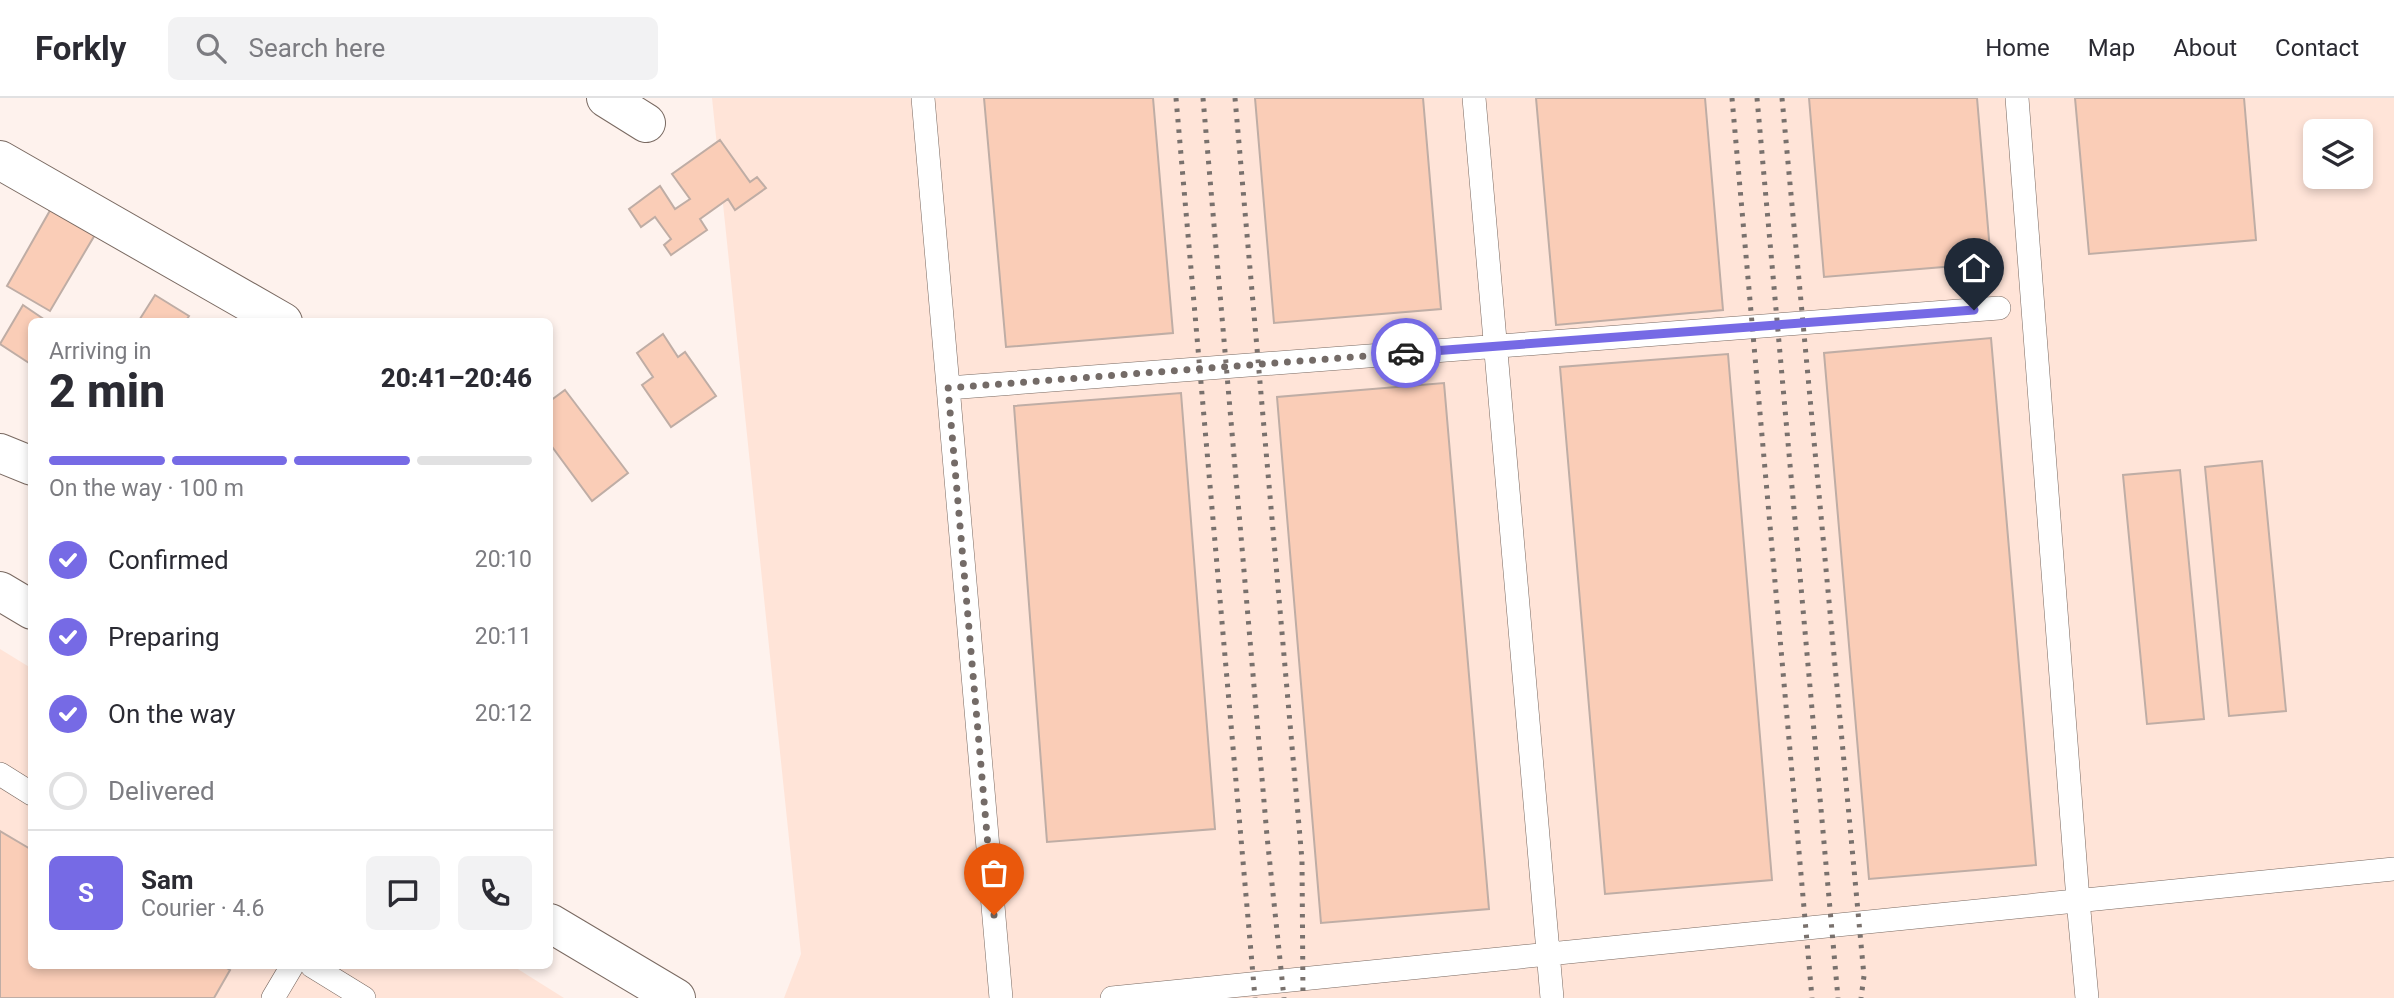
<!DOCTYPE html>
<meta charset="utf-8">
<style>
body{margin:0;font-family:Roboto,sans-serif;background:#f2f2f3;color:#2b2b33;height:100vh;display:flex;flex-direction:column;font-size:26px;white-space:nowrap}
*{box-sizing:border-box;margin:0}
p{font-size:23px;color:#7c7c81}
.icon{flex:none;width:38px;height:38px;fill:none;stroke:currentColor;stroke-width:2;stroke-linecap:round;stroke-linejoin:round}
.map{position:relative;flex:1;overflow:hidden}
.side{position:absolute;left:28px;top:220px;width:525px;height:651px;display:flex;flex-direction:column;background:#fff;border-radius:10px;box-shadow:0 4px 10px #0003}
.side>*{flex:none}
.controls{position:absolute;left:2303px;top:21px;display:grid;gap:14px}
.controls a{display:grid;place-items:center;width:70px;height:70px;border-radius:10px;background:#fff;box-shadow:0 4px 10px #0003;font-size:35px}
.pin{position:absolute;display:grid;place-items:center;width:60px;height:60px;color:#fff;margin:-72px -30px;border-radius:50% 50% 50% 0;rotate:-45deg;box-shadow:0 0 7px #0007}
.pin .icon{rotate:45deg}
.courier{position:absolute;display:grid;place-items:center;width:70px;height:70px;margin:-35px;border:5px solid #766ae5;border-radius:50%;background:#fff;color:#222;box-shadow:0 2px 9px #0007}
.head em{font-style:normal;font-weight:800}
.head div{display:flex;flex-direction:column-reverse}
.head{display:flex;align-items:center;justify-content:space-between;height:119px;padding:0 21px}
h1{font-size:46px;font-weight:800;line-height:52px}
.bar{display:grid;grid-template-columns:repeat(4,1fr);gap:10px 7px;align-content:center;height:84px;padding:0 21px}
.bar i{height:9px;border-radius:5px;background:#e1e1e2}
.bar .selected{background:#766ae5}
.bar p{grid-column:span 4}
.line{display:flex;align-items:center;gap:18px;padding:0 21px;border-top:2px solid #e1e1e2}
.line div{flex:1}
.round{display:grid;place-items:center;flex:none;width:74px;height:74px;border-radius:10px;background:#f2f2f3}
ol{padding:0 21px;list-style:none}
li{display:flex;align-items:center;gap:21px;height:77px}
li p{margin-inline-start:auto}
li .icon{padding:7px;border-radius:50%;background:#766ae5;color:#fff;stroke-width:4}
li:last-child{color:#7c7c81}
li i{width:38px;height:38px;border:4px solid #e1e1e2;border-radius:50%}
header{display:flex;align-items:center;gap:42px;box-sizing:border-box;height:98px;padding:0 35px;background:#fff;border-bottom:2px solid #e1e1e2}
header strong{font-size:33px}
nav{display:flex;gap:38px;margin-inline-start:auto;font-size:24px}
.search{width:490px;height:63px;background:#f2f2f3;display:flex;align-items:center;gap:18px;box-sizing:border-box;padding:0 24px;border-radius:10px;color:#7c7c81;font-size:26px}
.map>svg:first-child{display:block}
.built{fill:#ffe4d8;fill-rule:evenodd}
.building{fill:#facdb7;stroke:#bfada5;stroke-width:2}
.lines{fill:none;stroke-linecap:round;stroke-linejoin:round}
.lane-casing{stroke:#796961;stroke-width:24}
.street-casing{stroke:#796961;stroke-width:40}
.lane{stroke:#fff;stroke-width:23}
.street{stroke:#fff;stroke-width:38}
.rail{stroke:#79716d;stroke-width:5;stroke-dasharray:3.5 7;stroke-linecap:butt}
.done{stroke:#746b67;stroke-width:7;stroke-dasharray:0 12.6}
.route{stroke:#766ae5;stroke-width:9}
</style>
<header>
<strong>Forkly</strong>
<div class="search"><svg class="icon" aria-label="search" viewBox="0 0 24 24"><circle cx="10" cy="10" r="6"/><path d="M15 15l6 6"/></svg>Search here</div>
<nav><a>Home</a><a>Map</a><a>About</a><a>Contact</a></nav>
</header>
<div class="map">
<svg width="2394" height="900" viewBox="0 0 2394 900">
<rect width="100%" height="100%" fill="#fef2ed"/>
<path class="built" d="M 712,0 L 2394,0 L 2394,900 L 784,900 L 801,856 ZM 2315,33 L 2361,33 L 2361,79 L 2315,79 Z
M 0,551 L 31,570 L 32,868 L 513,868 L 564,900 L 0,900 Z"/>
<path class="building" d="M 984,0 L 1153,0 L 1173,235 L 1006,249 Z
M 1255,0 L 1423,0 L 1441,211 L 1274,225 Z
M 1536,0 L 1705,0 L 1723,212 L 1556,227 Z
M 1809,0 L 1977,0 L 1991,165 L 1824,179 Z
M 2075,0 L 2244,0 L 2256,142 L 2089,156 Z
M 720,42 L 750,84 L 757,79 L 766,90 L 735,112 L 728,101 L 700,121 L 707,132 L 671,157 L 664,147 L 671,141 L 655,119 L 641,129 L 629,111 L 660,88 L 675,111 L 690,101 L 672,76 Z
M 52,109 L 96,135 L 50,213 L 7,188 Z
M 155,197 L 189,218 L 185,224 L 138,224 Z
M 23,207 L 48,224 L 32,224 L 32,267 L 0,246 Z
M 663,236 L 678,259 L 685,254 L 716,298 L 671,329 L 642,287 L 653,279 L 637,255 Z
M 1991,240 L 2036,767 L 1869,781 L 1824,255 Z
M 1728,256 L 1772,782 L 1605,796 L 1560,269 Z
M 1444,285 L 1489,811 L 1321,825 L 1277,299 Z
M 565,292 L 628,375 L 592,403 L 550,346 L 550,303 Z
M 1181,295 L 1215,731 L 1047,744 L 1014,308 Z
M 2262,363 L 2286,613 L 2229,618 L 2205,369 Z
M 2180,372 L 2204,621 L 2147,626 L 2123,377 Z
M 0,733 L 32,752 L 32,868 L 223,868 L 230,872 L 214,900 L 0,900 Z"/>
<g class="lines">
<g class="lane-casing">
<path id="lane" d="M 923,0 L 1001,900
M 1474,0 L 1552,900
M 2017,0 L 2078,802 L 2087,900
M 948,290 L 1999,210
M 0,676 L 32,696
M 312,868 L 364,900
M 273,900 L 292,868
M 1112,900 L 2394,771"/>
</g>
<g class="street-casing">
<path id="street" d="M 606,0 L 646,25
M 0,62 L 283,224
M 0,355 L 32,368
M 0,493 L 32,512
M 550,825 L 676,900"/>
</g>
<use href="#lane" class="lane"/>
<use href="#street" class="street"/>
<path class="rail" d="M 1176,0 L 1255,900
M 1203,0 L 1267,738 L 1284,900
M 1235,0 L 1302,762 L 1303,900
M 1732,0 L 1812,900
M 1757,0 L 1838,900
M 1782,0 L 1864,878 L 1861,900"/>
</g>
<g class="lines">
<path class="done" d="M 994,817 L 948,290 L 1406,255"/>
<path class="route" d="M 1406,255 L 1974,212"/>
</g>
</svg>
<div class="controls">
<a><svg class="icon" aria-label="layers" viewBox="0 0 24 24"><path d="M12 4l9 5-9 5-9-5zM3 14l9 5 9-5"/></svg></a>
</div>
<div class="pin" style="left:994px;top:817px;background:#ea580c"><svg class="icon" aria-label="bag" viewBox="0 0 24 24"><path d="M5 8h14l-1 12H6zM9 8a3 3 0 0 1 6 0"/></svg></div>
<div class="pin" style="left:1974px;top:212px;background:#1f2937"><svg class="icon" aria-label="home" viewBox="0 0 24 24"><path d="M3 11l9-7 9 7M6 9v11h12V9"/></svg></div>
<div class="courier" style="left:1406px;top:255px"><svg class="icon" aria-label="car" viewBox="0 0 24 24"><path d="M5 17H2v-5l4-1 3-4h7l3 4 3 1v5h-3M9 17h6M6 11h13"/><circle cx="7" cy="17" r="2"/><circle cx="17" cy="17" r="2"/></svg></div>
<section class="side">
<div class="head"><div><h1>2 min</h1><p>Arriving in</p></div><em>20:41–20:46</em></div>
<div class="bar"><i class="selected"></i><i class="selected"></i><i class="selected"></i><i></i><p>On the way · 100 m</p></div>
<ol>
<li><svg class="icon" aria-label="check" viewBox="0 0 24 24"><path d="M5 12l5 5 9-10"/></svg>Confirmed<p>20:10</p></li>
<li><svg class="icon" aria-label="check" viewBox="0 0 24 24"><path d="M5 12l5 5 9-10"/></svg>Preparing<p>20:11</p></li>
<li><svg class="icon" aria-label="check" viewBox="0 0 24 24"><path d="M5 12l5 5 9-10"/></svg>On the way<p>20:12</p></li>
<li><i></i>Delivered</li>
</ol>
<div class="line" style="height:126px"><b class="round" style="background:#766ae5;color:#fff">S</b><div><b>Sam</b><p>Courier · 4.6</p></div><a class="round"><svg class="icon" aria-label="chat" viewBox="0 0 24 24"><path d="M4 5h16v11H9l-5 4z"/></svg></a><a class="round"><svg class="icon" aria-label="phone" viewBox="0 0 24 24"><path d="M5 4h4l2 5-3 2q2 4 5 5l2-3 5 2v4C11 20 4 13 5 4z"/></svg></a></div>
</section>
</div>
